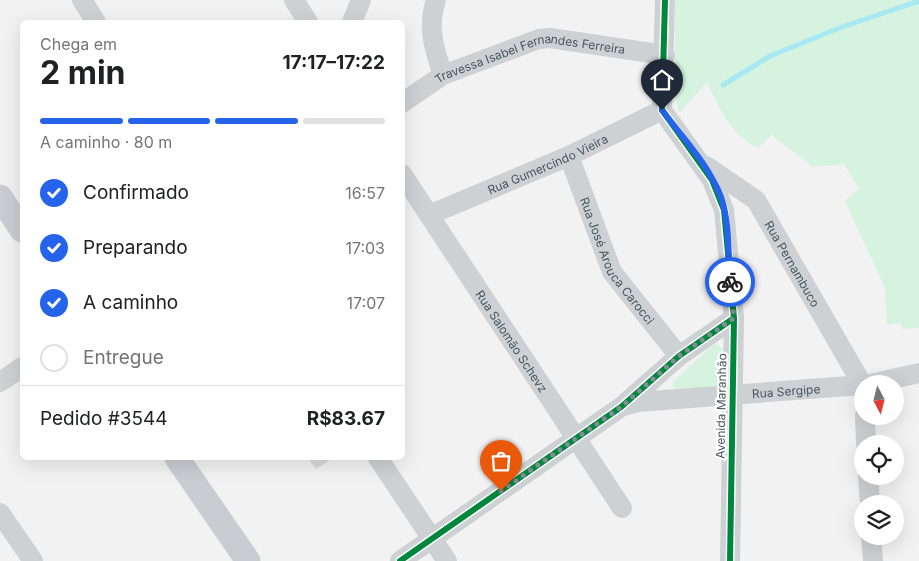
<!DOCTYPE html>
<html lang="pt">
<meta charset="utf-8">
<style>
body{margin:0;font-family:Inter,sans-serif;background:#f2f2f2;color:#202124;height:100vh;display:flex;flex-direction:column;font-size:19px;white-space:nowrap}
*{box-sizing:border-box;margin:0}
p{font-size:16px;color:#757577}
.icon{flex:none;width:28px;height:28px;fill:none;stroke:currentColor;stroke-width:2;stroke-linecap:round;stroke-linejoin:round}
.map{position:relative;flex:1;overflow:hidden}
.side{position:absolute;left:20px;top:20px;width:385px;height:440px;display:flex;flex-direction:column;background:#fff;border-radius:8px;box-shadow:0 5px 20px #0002}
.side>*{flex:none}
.needle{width:32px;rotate:173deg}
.tools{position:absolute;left:854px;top:375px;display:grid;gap:10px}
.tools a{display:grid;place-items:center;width:50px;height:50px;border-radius:50%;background:#fff;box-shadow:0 5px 20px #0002;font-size:25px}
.pin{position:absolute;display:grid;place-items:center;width:42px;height:42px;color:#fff;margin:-51px -21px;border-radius:50% 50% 50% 0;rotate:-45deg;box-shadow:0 0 5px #0007}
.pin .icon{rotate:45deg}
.courier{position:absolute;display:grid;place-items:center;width:50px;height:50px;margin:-25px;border:4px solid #2563eb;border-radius:50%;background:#fff;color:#222;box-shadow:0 1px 6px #0007}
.overview em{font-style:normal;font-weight:700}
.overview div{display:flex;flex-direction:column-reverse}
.overview{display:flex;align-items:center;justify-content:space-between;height:85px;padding:0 20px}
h1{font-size:32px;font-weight:700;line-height:38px}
.bar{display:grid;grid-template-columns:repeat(4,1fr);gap:8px 5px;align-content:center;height:60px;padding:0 20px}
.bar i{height:6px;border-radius:4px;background:#e0e0e0}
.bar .active{background:#2563eb}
.bar p{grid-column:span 4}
.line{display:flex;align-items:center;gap:12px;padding:0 20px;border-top:1px solid #e0e0e0}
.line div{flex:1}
ol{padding:0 20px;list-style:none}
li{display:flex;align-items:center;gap:15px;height:55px}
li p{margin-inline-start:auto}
li .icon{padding:5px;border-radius:50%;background:#2563eb;color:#fff;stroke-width:4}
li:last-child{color:#757577}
li i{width:28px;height:28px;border:2px solid #e0e0e0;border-radius:50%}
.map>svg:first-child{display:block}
.green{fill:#d5f3de}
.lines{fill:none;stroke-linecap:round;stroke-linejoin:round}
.stream{stroke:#a7e8f3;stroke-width:5}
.building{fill:#d9dadc}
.minor{stroke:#cdd1d3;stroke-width:20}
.major{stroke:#c9cdd1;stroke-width:25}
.cycleway-casing{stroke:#fff;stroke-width:9}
.cycleway{stroke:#00873e;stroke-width:6}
.done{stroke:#838d93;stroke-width:5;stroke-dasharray:0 9}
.route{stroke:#2563eb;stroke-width:6}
.labels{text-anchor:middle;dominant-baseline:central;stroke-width:4.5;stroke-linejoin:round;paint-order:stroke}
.street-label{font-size:12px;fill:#475660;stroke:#fff}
</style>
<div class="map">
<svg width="919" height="561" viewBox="0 0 919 561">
<rect width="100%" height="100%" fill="#f2f2f2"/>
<path class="green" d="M 675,0 L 919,0 L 919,328 L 903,329 L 901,323 L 887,325 L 885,288 L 845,201 L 859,189 L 844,164 L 813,167 L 772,135 L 758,148 C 730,134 720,109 707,82 L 679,113 L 675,93 Z
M 717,344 L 724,350 L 724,383 L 720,387 L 678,390 L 673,387 L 673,382 L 713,345 Z"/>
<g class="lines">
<path class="stream" d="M 723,85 L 770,56 L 842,27 L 919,1"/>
</g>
<path class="building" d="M 308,458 L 333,458 L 316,469 Z"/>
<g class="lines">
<g class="minor">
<path d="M 82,0 L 96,22"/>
<path d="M 294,0 L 308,22"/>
<path d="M 436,0 C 427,27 434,49 443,75"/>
<path d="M 665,0 L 662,110 L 712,180 L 724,210 L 734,318 L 730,561"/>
<path d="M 352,22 L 361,0"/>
<path id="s1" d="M 402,103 L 443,75 L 539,39 L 550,38 L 665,55"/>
<path id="s2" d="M 569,156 L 612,272 L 679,356"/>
<path id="s3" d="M 706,166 L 756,200 L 862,384"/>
<path id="s4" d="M 402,174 L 622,508"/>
<path id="s5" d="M 429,215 L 569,156 L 662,110"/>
<path d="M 0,382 L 22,367"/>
<path d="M 870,384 L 919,373"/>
<path id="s6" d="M 623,406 L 638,402 L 862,385"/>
<path d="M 865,416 L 866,444"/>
<path d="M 378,458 L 447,561"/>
<path d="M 868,476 L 870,504"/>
<path d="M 0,513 L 33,561"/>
<path d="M 871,536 L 873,561"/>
<path d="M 400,561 L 621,407 L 679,356 L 734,318"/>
</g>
<path class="major" d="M 0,197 L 22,230
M 177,458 L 248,561"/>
<g class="cycleway-casing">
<path id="cycleway" d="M 665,0 L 662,110 L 712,180 L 724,210 L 734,318 L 730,561
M 400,561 L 621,407 L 679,356 L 734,318"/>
</g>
<use href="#cycleway" class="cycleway"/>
</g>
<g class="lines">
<path class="done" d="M 501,491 L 621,407 L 679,356 L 734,318 L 730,282"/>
<path class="route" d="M 662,110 C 682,137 709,165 721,197 C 730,223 728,255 730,282"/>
</g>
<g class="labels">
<g class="street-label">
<text stroke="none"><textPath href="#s1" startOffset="140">Travessa Isabel Fernandes Ferreira</textPath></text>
<text stroke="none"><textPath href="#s5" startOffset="129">Rua Gumercindo Vieira</textPath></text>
<text stroke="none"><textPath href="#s2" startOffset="116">Rua José Arouca Carocci</textPath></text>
<text stroke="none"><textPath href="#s3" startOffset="134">Rua Pernambuco</textPath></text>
<text stroke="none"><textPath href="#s4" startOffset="200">Rua Salomão Schevz</textPath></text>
<text stroke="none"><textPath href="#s6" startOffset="164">Rua Sergipe</textPath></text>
<text transform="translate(721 406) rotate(-89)">Avenida Maranhão</text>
</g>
</g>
</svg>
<div class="tools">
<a><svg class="needle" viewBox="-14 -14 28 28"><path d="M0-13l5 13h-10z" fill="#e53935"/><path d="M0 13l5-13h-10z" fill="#757577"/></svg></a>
<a><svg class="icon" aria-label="locate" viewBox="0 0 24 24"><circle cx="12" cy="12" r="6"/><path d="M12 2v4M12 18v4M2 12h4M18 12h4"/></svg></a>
<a><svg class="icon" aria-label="layers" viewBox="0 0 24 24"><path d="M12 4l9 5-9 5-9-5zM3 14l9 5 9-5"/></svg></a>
</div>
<div class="pin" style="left:501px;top:491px;background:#ea580c"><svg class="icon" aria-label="bag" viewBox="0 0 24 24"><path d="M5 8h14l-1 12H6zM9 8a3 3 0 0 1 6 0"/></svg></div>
<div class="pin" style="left:662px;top:110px;background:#1f2937"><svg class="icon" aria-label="home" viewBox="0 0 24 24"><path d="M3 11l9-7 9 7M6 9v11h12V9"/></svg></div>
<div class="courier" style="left:730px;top:282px"><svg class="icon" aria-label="bike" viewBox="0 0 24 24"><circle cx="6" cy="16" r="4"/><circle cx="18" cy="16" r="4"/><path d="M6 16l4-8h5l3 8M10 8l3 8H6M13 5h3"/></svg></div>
<section class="side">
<div class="overview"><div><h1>2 min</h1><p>Chega em</p></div><em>17:17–17:22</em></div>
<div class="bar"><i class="active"></i><i class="active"></i><i class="active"></i><i></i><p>A caminho · 80 m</p></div>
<ol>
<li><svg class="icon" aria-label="check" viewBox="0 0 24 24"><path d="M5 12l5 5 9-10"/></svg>Confirmado<p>16:57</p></li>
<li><svg class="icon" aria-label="check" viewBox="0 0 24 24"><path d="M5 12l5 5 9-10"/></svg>Preparando<p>17:03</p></li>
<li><svg class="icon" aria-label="check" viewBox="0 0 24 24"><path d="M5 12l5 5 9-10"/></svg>A caminho<p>17:07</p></li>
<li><i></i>Entregue</li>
</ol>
<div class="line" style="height:65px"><div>Pedido #3544</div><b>R$83.67</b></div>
</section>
</div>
